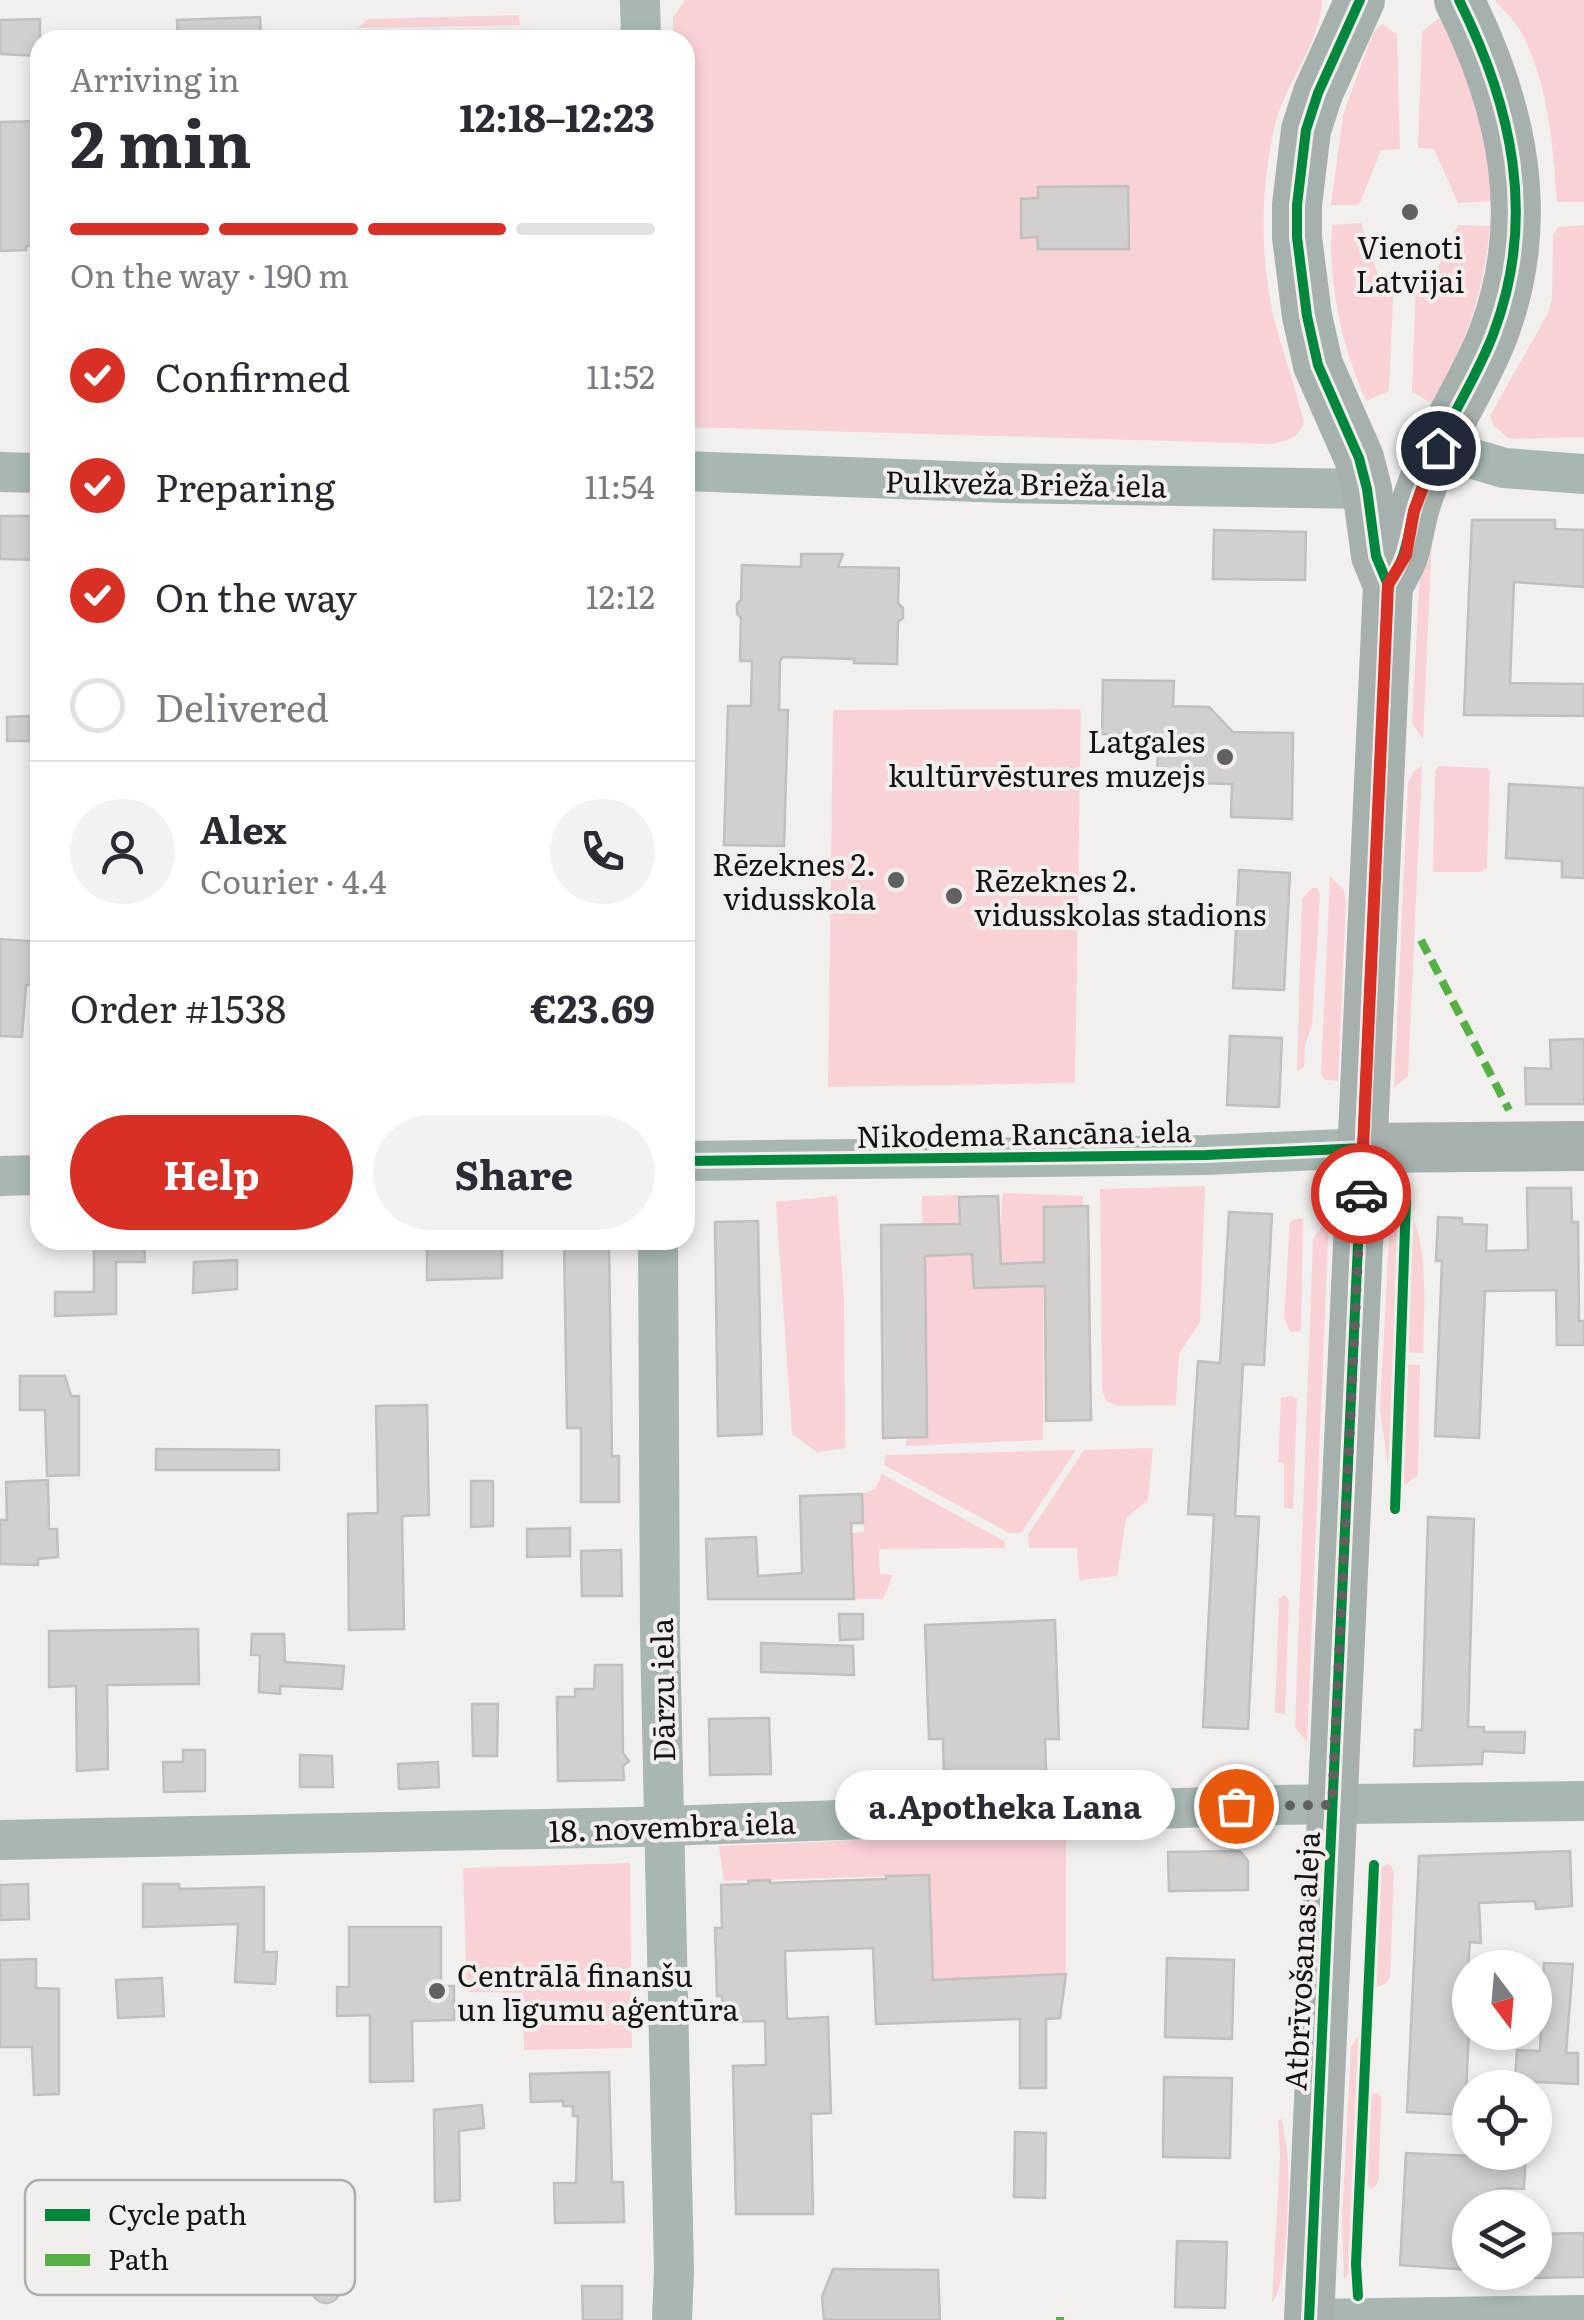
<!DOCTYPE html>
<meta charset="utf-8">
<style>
body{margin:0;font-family:Literata,serif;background:#f2f2f3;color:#2b2b33;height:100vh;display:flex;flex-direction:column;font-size:38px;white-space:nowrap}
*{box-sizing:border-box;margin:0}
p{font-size:32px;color:#7c7c81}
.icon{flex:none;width:55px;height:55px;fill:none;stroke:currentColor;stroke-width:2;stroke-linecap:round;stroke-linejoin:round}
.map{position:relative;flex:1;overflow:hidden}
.sheet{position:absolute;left:30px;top:30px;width:665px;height:1220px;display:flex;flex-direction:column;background:#fff;border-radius:30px;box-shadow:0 5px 15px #0003}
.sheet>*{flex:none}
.needle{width:65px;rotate:164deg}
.tools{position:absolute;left:1452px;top:1950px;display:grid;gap:20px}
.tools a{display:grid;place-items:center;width:100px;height:100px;border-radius:50%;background:#fff;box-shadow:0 5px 15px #0003;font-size:50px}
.pin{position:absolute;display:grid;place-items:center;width:85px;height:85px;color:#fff;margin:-42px;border:5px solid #fff;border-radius:50%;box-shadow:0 2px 10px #0007}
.courier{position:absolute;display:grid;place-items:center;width:100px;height:100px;margin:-50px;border:8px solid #d93025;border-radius:50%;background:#fff;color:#222;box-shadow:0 2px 12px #0007}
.bubble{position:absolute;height:70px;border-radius:35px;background:#fff;box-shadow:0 5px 15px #0003;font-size:32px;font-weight:700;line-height:70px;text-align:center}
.summary em{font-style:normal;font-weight:700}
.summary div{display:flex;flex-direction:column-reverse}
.summary{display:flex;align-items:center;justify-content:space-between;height:170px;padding:0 40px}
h1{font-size:65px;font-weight:700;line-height:75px}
.bar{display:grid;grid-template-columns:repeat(4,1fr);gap:15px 10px;align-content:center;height:120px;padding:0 40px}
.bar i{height:12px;border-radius:8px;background:#e1e1e2}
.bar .active{background:#d93025}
.bar p{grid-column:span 4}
.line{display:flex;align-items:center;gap:25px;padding:0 40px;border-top:2px solid #e1e1e2}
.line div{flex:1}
.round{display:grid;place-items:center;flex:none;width:105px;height:105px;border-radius:52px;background:#f2f2f3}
ol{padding:0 40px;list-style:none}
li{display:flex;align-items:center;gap:30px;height:110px}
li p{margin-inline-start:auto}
li .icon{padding:10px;border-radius:50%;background:#d93025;color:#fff;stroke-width:4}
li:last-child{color:#7c7c81}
li i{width:55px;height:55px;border:5px solid #e1e1e2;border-radius:50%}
.action{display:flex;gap:20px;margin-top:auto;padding:20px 40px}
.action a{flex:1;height:115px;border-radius:60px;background:#d93025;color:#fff;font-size:40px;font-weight:700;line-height:115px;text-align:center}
.action a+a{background:#f2f2f3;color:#2b2b33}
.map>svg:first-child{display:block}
.green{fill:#f9d2d5}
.building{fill:#d2cfcf;stroke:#c1bfbf;stroke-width:2.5}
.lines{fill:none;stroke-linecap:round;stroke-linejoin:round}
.minor{stroke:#a8b7b1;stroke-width:40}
.major{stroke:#a6b1ad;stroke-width:50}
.quiet{stroke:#55b144;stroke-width:8;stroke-dasharray:15 8;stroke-linecap:butt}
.cycleway-casing{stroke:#f3eeee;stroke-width:16}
.cycleway{stroke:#00873e;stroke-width:10}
.done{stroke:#626161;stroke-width:10;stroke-dasharray:0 18}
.route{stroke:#d93025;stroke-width:12}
.poi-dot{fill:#626161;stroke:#f3eeee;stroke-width:4}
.labels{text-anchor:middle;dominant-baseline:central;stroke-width:8;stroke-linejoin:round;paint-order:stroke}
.poi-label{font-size:30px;fill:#151414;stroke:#f3eeee;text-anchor:end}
.street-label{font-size:30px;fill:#151414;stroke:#f3eeee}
.key{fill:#f3eeee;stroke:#b0adad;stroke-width:2.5}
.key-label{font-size:28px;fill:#151414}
</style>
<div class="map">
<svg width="1584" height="2320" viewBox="0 0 1584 2320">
<rect width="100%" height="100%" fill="#f2efef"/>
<path class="green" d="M 685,0 L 1322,0 C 1322,38 1287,82 1276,121 C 1260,185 1259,262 1276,326 C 1285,358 1296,390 1304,422 C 1298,439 1287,441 1271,444 L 685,427 L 685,40 L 673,40 L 673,17 Z
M 1494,0 L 1584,0 L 1584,202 L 1557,202 C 1553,146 1548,80 1520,30 C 1513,19 1503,10 1494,0 Z
M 519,15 L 520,25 L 358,28 L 368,19 Z
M 1439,18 C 1479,70 1485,138 1492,201 L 1458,203 L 1434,149 L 1418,148 L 1422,32 Z
M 1383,24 L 1397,35 L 1400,149 L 1381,150 L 1359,205 L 1331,205 L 1343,115 L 1370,41 L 1375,30 Z
M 1361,223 L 1378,275 L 1394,277 L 1389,391 L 1366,401 C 1342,346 1328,286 1332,225 Z
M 1458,225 L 1490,226 C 1484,291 1466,347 1431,403 L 1412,392 L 1416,277 L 1433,278 Z
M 1584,225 L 1584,437 L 1509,439 L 1493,425 L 1490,416 L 1548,313 L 1552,300 L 1553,235 L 1558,227 Z
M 1432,535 L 1423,739 L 1412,723 L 1419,587 L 1429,536 Z
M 1081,709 L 1075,1083 L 828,1087 L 833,710 Z
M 1422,766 L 1408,1076 L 1394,1088 L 1408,782 L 1414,771 Z
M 1439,766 L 1487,768 L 1490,772 L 1487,868 L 1481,872 L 1433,872 L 1435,771 Z
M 1330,876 L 1344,890 L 1346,902 L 1338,1081 L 1325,1080 L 1321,1075 Z
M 1312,888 L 1317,888 L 1320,894 L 1312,1025 L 1305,1045 L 1304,1067 L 1297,1071 L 1302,899 Z
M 1205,1186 L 1200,1322 L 1179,1354 L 1176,1405 L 1121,1406 L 1107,1402 L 1102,1390 L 1100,1189 Z
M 1003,1193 L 1083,1196 L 1083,1206 L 1044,1207 L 1043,1440 L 906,1446 L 907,1438 L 927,1437 L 922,1196 L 959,1195 L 960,1227 L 954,1255 L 972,1254 L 971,1238 L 1000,1236 Z
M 837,1196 L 844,1299 L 845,1448 L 817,1452 L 792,1434 L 776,1202 Z
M 1329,1217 L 1307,1742 L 1295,1727 L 1313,1239 Z
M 1303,1218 L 1301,1331 L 1290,1332 L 1284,1317 L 1290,1221 Z
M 1390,1219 L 1400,1223 L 1388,1468 L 1380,1408 Z
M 1414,1220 C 1428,1254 1424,1315 1423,1353 L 1407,1352 L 1408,1229 Z
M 1405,1364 L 1420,1365 L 1418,1475 L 1405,1485 L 1399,1484 Z
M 1290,1396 L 1297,1399 L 1293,1509 L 1284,1508 L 1284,1464 L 1278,1462 L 1281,1398 Z
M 1153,1448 L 1148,1500 L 1126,1518 L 1117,1576 L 1079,1580 L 1077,1548 L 1029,1548 L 1028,1535 L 1084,1450 Z
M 1076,1450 L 1021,1533 L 1009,1533 L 884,1465 L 886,1455 Z
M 882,1474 L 1004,1541 L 1006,1548 L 879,1549 L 880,1574 L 893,1575 L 883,1599 L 854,1599 L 852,1533 L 864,1532 L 862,1494 L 875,1489 Z
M 1285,1595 L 1289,1600 L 1285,1714 L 1275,1713 L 1279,1598 Z
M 1066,1831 L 1066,1974 L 931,1980 L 928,1875 L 724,1881 L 719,1846 Z
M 630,1863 L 632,2048 L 524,2050 L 523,1993 L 467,1992 L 463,1868 Z
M 1387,1864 L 1391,1865 L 1394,1872 L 1390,1977 L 1386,1984 L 1376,1987 L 1374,1981 L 1381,1867 Z
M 1363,2029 L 1350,2271 L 1344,2281 L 1342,2219 L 1351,2047 Z
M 1378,2093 L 1381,2098 L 1379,2179 L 1376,2186 L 1370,2188 L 1365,2181 L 1369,2099 L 1370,2094 Z
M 1282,2119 C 1284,2134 1288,2150 1288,2165 C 1289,2190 1287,2291 1272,2302 L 1280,2157 L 1278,2120 Z"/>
<path class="building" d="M 260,17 L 261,40 L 178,40 L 177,20 Z
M 40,19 L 40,56 L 0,54 L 0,20 Z
M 40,121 L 40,246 L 26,246 L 26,250 L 0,251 L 0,122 Z
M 1128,186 L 1129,249 L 1038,249 L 1037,237 L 1021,238 L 1021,199 L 1038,198 L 1038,187 Z
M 0,516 L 40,516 L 40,560 L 0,559 Z
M 1472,520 L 1555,520 L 1555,529 L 1584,530 L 1584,587 L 1514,582 L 1510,683 L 1584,684 L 1584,716 L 1464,715 Z
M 1214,530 L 1306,532 L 1305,580 L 1213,579 Z
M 801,554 L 843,554 L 838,567 L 899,568 L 898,603 L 903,608 L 903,618 L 898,622 L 897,664 L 854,663 L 854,659 L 783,657 L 780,661 L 779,710 L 788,710 L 784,846 L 724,845 L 728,706 L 751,706 L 752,661 L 740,661 L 741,618 L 737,614 L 737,604 L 741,600 L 742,565 L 801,567 Z
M 1103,680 L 1174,681 L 1173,706 L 1209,707 L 1233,732 L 1293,733 L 1292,819 L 1231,817 L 1232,784 L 1157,782 L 1158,745 L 1136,744 L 1136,735 L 1102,734 Z
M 30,716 L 30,741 L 7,741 L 7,717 Z
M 1509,784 L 1584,788 L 1584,878 L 1562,877 L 1562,861 L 1506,858 Z
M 1239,870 L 1290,873 L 1284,990 L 1233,988 Z
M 0,939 L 40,942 L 40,985 L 26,985 L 22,1037 L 0,1036 Z
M 1230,1036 L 1282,1038 L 1279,1107 L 1227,1105 Z
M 1584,1039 L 1584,1104 L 1526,1104 L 1525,1068 L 1551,1069 L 1550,1040 Z
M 1527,1188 L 1571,1188 L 1572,1222 L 1578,1222 L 1579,1321 L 1584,1321 L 1584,1345 L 1557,1345 L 1556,1290 L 1485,1291 L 1479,1438 L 1435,1436 L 1442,1261 L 1436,1261 L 1438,1217 L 1462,1218 L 1462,1224 L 1487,1225 L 1486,1251 L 1528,1250 Z
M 998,1196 L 1001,1264 L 1044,1262 L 1044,1207 L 1088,1206 L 1091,1420 L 1046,1421 L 1045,1286 L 974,1288 L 972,1254 L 925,1256 L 927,1437 L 883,1438 L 881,1225 L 960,1224 L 959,1197 Z
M 1229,1212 L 1272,1214 L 1264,1365 L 1243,1364 L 1235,1516 L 1259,1517 L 1248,1729 L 1203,1727 L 1214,1515 L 1188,1514 L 1198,1361 L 1220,1363 Z
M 758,1221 L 762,1434 L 718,1436 L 715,1222 Z
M 94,1240 L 144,1240 L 145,1262 L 116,1262 L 116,1314 L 55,1316 L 55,1292 L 94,1292 Z
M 427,1240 L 502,1240 L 502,1278 L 427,1280 Z
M 564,1240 L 609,1240 L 612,1456 L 619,1456 L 619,1502 L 581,1502 L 581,1428 L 567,1428 Z
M 237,1260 L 237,1289 L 193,1293 L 194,1262 Z
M 20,1376 L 65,1376 L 71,1396 L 79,1396 L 79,1475 L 47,1476 L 45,1410 L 20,1410 Z
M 427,1405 L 429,1515 L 402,1516 L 404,1629 L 349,1630 L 348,1514 L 378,1513 L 376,1406 Z
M 156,1449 L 279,1450 L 279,1470 L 156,1470 Z
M 48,1480 L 49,1529 L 57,1529 L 58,1557 L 38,1559 L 38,1565 L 0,1564 L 0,1520 L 7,1520 L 6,1482 Z
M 471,1481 L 493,1481 L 493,1526 L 471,1527 Z
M 862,1494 L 863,1523 L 851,1523 L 854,1599 L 708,1599 L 706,1539 L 756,1537 L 758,1576 L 802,1573 L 800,1496 Z
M 1428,1517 L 1474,1519 L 1468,1727 L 1484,1727 L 1484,1732 L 1525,1732 L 1524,1753 L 1483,1751 L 1482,1764 L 1414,1766 L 1415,1730 L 1422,1730 Z
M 570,1528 L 570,1556 L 527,1557 L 527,1529 Z
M 621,1550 L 622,1596 L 582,1596 L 581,1551 Z
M 839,1614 L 863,1614 L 863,1639 L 840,1640 Z
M 1055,1620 L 1059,1739 L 1045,1739 L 1046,1771 L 944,1775 L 943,1739 L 929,1739 L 925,1625 Z
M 198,1629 L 199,1684 L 107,1685 L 108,1769 L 77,1771 L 76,1686 L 49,1687 L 49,1631 Z
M 252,1634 L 284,1634 L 285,1662 L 344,1666 L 342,1689 L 280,1686 L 280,1694 L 259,1692 L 260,1655 L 251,1655 Z
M 761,1643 L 853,1646 L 854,1675 L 761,1672 Z
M 595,1665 L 622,1665 L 623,1753 L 629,1761 L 623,1766 L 624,1780 L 558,1781 L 557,1697 L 575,1697 L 575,1689 L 594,1689 Z
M 472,1704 L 498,1704 L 497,1756 L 473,1756 Z
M 769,1718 L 771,1774 L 710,1775 L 709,1719 Z
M 183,1750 L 205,1750 L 205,1791 L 164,1792 L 163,1762 L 183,1762 Z
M 300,1755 L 332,1756 L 333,1787 L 300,1787 Z
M 438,1762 L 439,1787 L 399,1789 L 398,1764 Z
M 1240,1851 L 1248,1861 L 1248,1890 L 1169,1891 L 1168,1852 Z
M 1570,1851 L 1572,1906 L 1536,1909 L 1535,1901 L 1479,1903 L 1481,1943 L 1470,1942 L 1463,2030 L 1469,2030 L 1465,2115 L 1407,2112 L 1419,1856 Z
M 929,1875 L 933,1980 L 1066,1974 L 1060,2018 L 1046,2019 L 1046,2088 L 1020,2088 L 1020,2019 L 876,2024 L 873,1948 L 785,1951 L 787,2019 L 828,2017 L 831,2113 L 811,2114 L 813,2214 L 736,2214 L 733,2066 L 766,2065 L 765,2021 L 723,2022 L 722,1996 L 717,1996 L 715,1928 L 722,1928 L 721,1885 L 749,1884 L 748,1881 L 770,1880 L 770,1883 L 886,1879 L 886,1876 Z
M 28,1884 L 29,1919 L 0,1920 L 0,1885 Z
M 143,1884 L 179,1884 L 179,1889 L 264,1887 L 264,1952 L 277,1952 L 275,1984 L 235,1982 L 238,1924 L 143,1927 Z
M 349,1927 L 441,1927 L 441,1986 L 454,1986 L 454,2020 L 412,2021 L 413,2081 L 370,2082 L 370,2015 L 337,2016 L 337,1987 L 349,1987 Z
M 1167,1958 L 1234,1960 L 1232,2039 L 1165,2037 Z
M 36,1959 L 36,1988 L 59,1989 L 59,2094 L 34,2095 L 32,2047 L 0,2047 L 0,1960 Z
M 1544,1963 L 1573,1964 L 1566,2053 L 1578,2053 L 1578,2084 L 1515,2081 L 1517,2050 L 1540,2051 Z
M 162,1978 L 164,2016 L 118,2018 L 116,1980 Z
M 609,2072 L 612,2182 L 623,2182 L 624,2222 L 555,2223 L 554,2183 L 576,2183 L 578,2116 L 573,2116 L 573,2106 L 563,2106 L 563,2101 L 531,2102 L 530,2074 Z
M 1164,2077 L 1232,2078 L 1230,2158 L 1163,2157 Z
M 482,2105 L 484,2128 L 459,2131 L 460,2200 L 435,2202 L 434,2110 Z
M 1015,2132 L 1046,2133 L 1045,2198 L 1014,2197 Z
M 1495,2152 L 1526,2152 L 1524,2189 L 1498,2188 L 1497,2208 L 1470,2208 L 1470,2270 L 1400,2265 L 1406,2153 L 1495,2157 Z
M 1584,2233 L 1584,2277 L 1535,2278 L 1535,2234 Z
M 1177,2241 L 1227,2242 L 1225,2308 L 1175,2307 Z
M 833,2269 L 938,2270 L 940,2320 L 824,2320 L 822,2297 Z
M312 2289a14 14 0 1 1 28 0a14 14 0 1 1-28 0Z
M 582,2286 L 622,2286 L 622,2320 L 583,2320 Z"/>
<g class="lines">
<path class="minor" d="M 640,0 L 641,40
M 1437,448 L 1504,468 L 1584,474
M 685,471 L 1005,483 L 1367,489
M 0,472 L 40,473
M 685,1161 L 1206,1155 L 1364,1148
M 0,1176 L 40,1175
M 658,1240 L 660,1634 L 674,2270 L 672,2320
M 0,1840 L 637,1827 L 1269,1805 L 1584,1801
M 1309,2319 L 1584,2315"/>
<path class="major" d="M 1388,585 C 1407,554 1405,548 1413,514 C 1418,493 1428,470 1437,449 C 1454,410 1479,373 1494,332 C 1537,217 1512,106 1459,0
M 1364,1148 L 1584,1146
M 1309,2320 L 1388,585 L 1376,556 L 1367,489 L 1359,458 L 1318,365 L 1307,316 L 1297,237 L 1297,205 L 1306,130 L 1318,93 L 1360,0"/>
<path class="quiet" d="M 1421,940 L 1509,1110
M 1060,2320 L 1060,2317"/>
<g class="cycleway-casing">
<path id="cycleway" d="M 1388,585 C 1407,554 1405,548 1413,514 C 1418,493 1428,470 1437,449 C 1454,410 1479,373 1494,332 C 1537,217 1512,106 1459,0
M 685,1161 L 1206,1155 L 1364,1148
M 1395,1509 L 1406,1201
M 1358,2296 L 1356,2264 L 1374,1865
M 1309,2320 L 1388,585 L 1376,556 L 1367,489 L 1359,458 L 1318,365 L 1307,316 L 1297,237 L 1297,205 L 1306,130 L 1318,93 L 1360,0"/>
</g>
<use href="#cycleway" class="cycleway"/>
</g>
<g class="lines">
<path class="done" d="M 1236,1806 L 1332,1805 L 1361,1194"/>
<path class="route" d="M 1361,1194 L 1388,585 L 1406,555 L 1414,511 L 1438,448"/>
</g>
<g class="poi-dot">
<circle cx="1410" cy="212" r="10"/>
<circle cx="1225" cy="757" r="10"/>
<circle cx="896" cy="880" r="10"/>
<circle cx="954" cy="896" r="10"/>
<circle cx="437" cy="1991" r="10"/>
</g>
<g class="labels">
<g class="poi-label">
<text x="1410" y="246" text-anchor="middle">Vienoti<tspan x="1410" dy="34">Latvijai</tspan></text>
<text x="1205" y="740">Latgales<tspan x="1205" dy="34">kultūrvēstures muzejs</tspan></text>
<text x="876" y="863">Rēzeknes 2.<tspan x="876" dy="34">vidusskola</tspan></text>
<text x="974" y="879" text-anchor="start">Rēzeknes 2.<tspan x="974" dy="34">vidusskolas stadions</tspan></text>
<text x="457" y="1974" text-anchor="start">Centrālā finanšu<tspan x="457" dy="34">un līgumu aģentūra</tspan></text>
</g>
<g class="street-label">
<text transform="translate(1026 482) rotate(1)">Pulkveža Brieža iela</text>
<text transform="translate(1024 1132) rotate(-1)">Nikodema Rancāna iela</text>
<text transform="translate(661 1690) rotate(-91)">Dārzu iela</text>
<text transform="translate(672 1825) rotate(-2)">18. novembra iela</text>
<text transform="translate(1300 1961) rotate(-87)">Atbrīvošanas aleja</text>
</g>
</g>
<rect x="25" y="2180" width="330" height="115" rx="15" class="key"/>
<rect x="45" y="2209" width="45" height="12" fill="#00873e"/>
<rect x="45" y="2254" width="45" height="12" fill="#55b144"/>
<g class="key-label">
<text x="108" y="2225">Cycle path</text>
<text x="108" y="2270">Path</text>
</g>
</svg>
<div class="tools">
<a><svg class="needle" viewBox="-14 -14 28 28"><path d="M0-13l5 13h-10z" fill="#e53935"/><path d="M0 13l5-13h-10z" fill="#7c7c81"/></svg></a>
<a><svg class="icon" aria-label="locate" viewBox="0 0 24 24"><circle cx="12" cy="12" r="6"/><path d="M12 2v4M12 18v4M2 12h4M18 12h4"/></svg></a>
<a><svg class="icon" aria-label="layers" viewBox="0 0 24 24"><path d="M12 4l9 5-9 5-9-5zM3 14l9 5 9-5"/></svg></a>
</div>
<div class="pin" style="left:1236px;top:1806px;background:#ea580c"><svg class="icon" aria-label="bag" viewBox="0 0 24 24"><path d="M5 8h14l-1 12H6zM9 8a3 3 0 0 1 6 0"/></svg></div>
<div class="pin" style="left:1438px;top:448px;background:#1f2937"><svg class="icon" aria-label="home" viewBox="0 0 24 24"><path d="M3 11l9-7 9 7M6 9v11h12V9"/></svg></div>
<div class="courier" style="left:1361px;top:1194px"><svg class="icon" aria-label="car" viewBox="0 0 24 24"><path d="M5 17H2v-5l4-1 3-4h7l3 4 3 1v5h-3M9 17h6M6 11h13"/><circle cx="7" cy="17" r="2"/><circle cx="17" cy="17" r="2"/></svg></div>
<div class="bubble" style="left:835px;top:1770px;width:340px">a.Apotheka Lana</div>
<section class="sheet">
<div class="summary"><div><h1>2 min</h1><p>Arriving in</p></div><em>12:18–12:23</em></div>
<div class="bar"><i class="active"></i><i class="active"></i><i class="active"></i><i></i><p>On the way · 190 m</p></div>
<ol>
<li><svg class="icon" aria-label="check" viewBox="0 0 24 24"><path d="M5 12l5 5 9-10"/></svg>Confirmed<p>11:52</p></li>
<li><svg class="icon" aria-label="check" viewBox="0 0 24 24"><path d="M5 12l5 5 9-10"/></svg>Preparing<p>11:54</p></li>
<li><svg class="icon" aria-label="check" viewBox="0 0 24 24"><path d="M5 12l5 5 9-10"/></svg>On the way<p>12:12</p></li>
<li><i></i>Delivered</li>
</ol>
<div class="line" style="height:180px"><a class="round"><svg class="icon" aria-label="person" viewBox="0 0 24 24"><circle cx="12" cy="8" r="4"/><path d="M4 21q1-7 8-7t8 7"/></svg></a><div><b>Alex</b><p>Courier · 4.4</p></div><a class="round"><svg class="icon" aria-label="phone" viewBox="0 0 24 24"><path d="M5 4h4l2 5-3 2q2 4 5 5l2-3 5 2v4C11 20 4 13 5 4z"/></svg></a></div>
<div class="line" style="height:130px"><div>Order #1538</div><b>€23.69</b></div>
<div class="action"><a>Help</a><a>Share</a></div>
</section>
</div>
